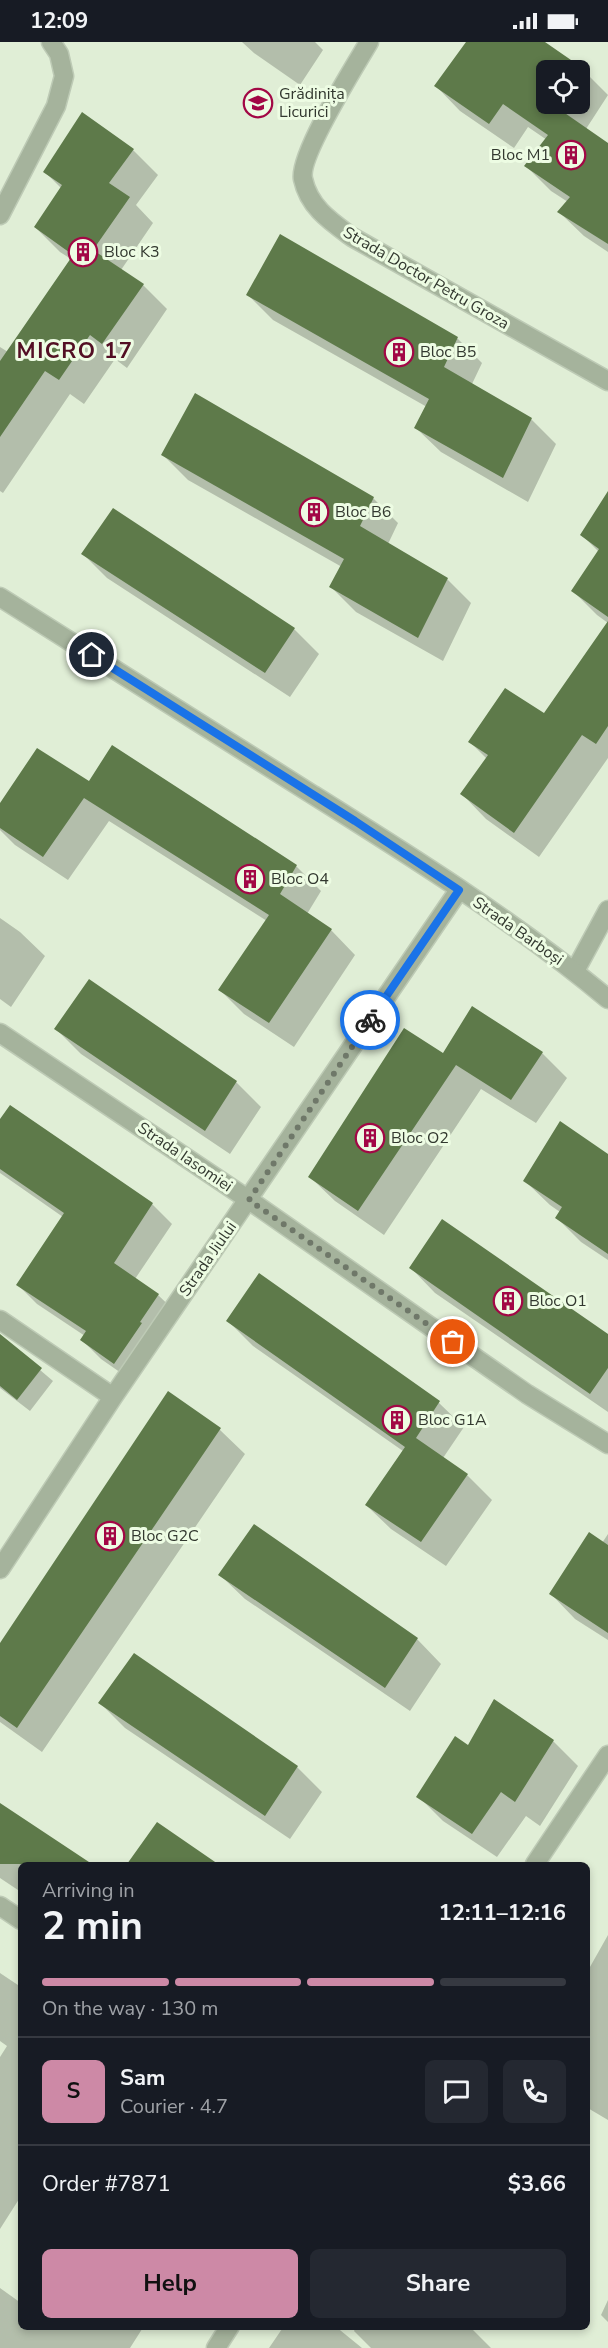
<!DOCTYPE html>
<meta charset="utf-8">
<style>
body{margin:0;font-family:"Nunito Sans",sans-serif;background:#242831;color:#f1f3f6;height:100vh;display:flex;flex-direction:column;font-size:22px;white-space:nowrap}
*{box-sizing:border-box;margin:0}
p{font-size:20px;color:#9ea1a6}
.icon{flex:none;width:33px;height:33px;fill:none;stroke:currentColor;stroke-width:2;stroke-linecap:round;stroke-linejoin:round}
.map{position:relative;flex:1;overflow:hidden}
.details{position:absolute;left:18px;top:1820px;width:572px;height:468px;display:flex;flex-direction:column;background:#171b24;border-radius:9px;box-shadow:0 3px 9px #0003}
.details>*{flex:none}
.tools{position:absolute;left:536px;top:18px;display:grid;gap:12px}
.tools a{display:grid;place-items:center;width:54px;height:54px;border-radius:9px;background:#171b24;box-shadow:0 3px 9px #0003;font-size:30px}
.pin{position:absolute;display:grid;place-items:center;width:51px;height:51px;color:#fff;margin:-26px;border:3px solid #fff;border-radius:50%;box-shadow:0 2px 6px #0007}
.courier{position:absolute;display:grid;place-items:center;width:60px;height:60px;margin:-30px;border:4px solid #1a73e8;border-radius:50%;background:#fff;color:#222;box-shadow:0 2px 8px #0007}
.overview em{font-style:normal;font-weight:700}
.overview div{display:flex;flex-direction:column-reverse}
.overview{display:flex;align-items:center;justify-content:space-between;height:102px;padding:0 24px}
h1{font-size:39px;font-weight:700;line-height:45px}
.bar{display:grid;grid-template-columns:repeat(4,1fr);gap:9px 6px;align-content:center;height:72px;padding:0 24px}
.bar i{height:8px;border-radius:4px;background:#363941}
.bar .current{background:#cd89a6}
.bar p{grid-column:span 4}
.line{display:flex;align-items:center;gap:15px;padding:0 24px;border-top:2px solid #363941}
.line div{flex:1}
.round{display:grid;place-items:center;flex:none;width:63px;height:63px;border-radius:9px;background:#242831}
.button{display:flex;gap:12px;margin-top:auto;padding:12px 24px}
.button a{flex:1;height:69px;border-radius:9px;background:#cd89a6;color:#111;font-size:24px;font-weight:700;line-height:69px;text-align:center}
.button a+a{background:#242831;color:#f1f3f6}
.status{display:flex;justify-content:space-between;align-items:center;height:42px;padding:0 30px;background:#171b24;direction:ltr}
.status svg{height:16px;fill:currentColor}
.map>svg:first-child{display:block}
.shadow{fill:#0003;fill-rule:evenodd}
.building{fill:#5e7a4a}
.lines{fill:none;stroke-linecap:round;stroke-linejoin:round}
.minor-casing{stroke:#bdcab5;stroke-width:21}
.tertiary-casing{stroke:#bdcab5;stroke-width:21}
.minor{stroke:#a5b39c;stroke-width:18}
.tertiary{stroke:#a5b39c;stroke-width:18}
.done{stroke:#6f7869;stroke-width:6;stroke-dasharray:0 10.8}
.route{stroke:#1a73e8;stroke-width:8}
.labels{text-anchor:middle;dominant-baseline:central;stroke-width:6;stroke-linejoin:round;paint-order:stroke}
.poi-label{font-size:16px;fill:#32382f;stroke:#edfce3;text-anchor:start}
.street-label{font-size:16px;fill:#32382f;stroke:#edfce3}
.district-label{font-size:22px;font-weight:bold;letter-spacing:1.5px;fill:#530f24;stroke:#edfce3}
</style>
<div class="status"><b>12:09</b><svg viewBox="0 0 49 12"><path d="M0 12V9h3v3zM5 12V6h3v6zM10 12V3h3v9zM15 12V0h3v12zM26 1h20v11H26zM47 4h2v5h-2z"/></svg></div>
<div class="map">
<svg width="608" height="2306" viewBox="0 0 608 2306">
<rect width="100%" height="100%" fill="#e0eed6"/>
<path class="shadow" d="M 242,0 L 315,0 L 323,8 L 300,43 L 254,11 Z
M 468,0 L 542,0 L 583,28 L 608,53 L 586,87 L 608,103 L 608,210 L 584,194 L 559,170 L 568,160 L 551,149 L 526,124 L 547,98 L 528,85 L 514,106 L 460,69 L 436,44 ZM 546,28 L 579,28 L 579,62 L 546,62 Z
M 133,108 L 158,133 L 136,163 L 153,181 L 121,228 L 143,243 L 167,267 L 127,326 L 115,317 L 84,362 L 70,352 L 3,451 L 0,449 L 0,305 L 8,310 L 71,217 L 60,210 L 35,185 L 62,147 L 44,129 Z
M 280,194 L 458,297 L 482,321 L 472,342 L 531,377 L 556,402 L 528,460 L 441,410 L 416,386 L 427,365 L 273,278 L 248,253 Z
M 163,413 L 373,456 L 398,481 L 388,502 L 447,537 L 471,561 L 443,619 L 356,570 L 331,545 L 342,525 L 188,438 Z
M 608,452 L 608,581 L 597,573 L 573,549 L 599,510 L 582,493 Z
M 82,511 L 294,587 L 319,612 L 290,655 L 107,536 Z
M 608,582 L 608,716 L 539,815 L 486,777 L 462,752 L 487,717 L 470,700 L 545,673 Z
M 89,741 L 296,824 L 321,849 L 307,872 L 331,888 L 355,913 L 294,1005 L 244,972 L 220,948 L 267,879 L 109,779 L 68,838 L 15,803 L 0,788 L 0,764 Z
M 0,876 L 20,890 L 45,914 L 11,965 L 0,957 Z
M 90,939 L 236,1040 L 261,1065 L 230,1112 L 81,1012 L 56,987 Z
M 542,1011 L 567,1036 L 536,1081 L 481,1047 L 384,1193 L 335,1159 L 310,1135 L 443,1013 Z
M 11,1065 L 152,1162 L 172,1182 L 135,1237 L 158,1253 L 178,1272 L 159,1300 L 161,1302 L 134,1340 L 101,1317 L 82,1298 L 85,1294 L 37,1262 L 18,1243 L 63,1175 L 0,1131 L 0,1080 Z
M 608,1114 L 608,1218 L 581,1200 L 557,1176 L 560,1170 L 550,1163 L 525,1139 Z
M 411,1226 L 608,1294 L 608,1370 L 435,1251 Z
M 259,1233 L 439,1361 L 464,1385 L 443,1416 L 467,1433 L 492,1458 L 446,1524 L 391,1487 L 366,1463 L 403,1409 L 253,1304 L 228,1279 Z
M 0,1294 L 53,1339 L 30,1369 L 0,1346 Z
M 169,1352 L 220,1388 L 245,1412 L 42,1710 L 0,1680 L 0,1604 Z
M 608,1492 L 608,1598 L 575,1577 L 551,1552 L 602,1501 Z
M 220,1533 L 417,1597 L 441,1622 L 410,1669 L 245,1557 Z
M 495,1660 L 553,1699 L 578,1724 L 540,1784 L 526,1774 L 497,1815 L 443,1779 L 418,1754 L 468,1705 Z
M 100,1661 L 297,1725 L 322,1750 L 290,1797 L 125,1686 Z
M 0,1762 L 89,1822 L 21,1822 L 21,1850 L 0,1836 Z
M 158,1783 L 206,1816 L 212,1822 L 129,1822 Z
M 608,1893 L 608,2078 L 586,2065 L 586,1932 Z
M 0,1931 L 21,1945 L 21,2154 L 0,2187 L 0,2015 L 7,2004 L 0,1999 Z
M 0,2246 L 21,2261 L 21,2284 L 144,2284 L 130,2306 L 0,2306 Z
M 608,2258 L 608,2280 L 601,2273 Z
M 284,2284 L 335,2284 L 362,2306 L 269,2306 Z
M 356,2284 L 469,2284 L 491,2306 L 371,2306 L 354,2289 Z"/>
<path class="building" d="M 466,0 L 545,0 L 584,27 L 579,35 L 579,28 L 546,28 L 546,62 L 562,62 L 559,67 L 608,101 L 608,202 L 557,170 L 570,155 L 524,124 L 548,93 L 503,62 L 489,82 L 434,44 Z
M 82,70 L 134,107 L 109,141 L 130,155 L 93,208 L 144,242 L 102,302 L 90,293 L 59,338 L 45,329 L 0,395 L 0,319 L 73,213 L 34,185 L 62,143 L 43,130 Z
M 280,192 L 458,295 L 444,325 L 532,376 L 503,436 L 414,386 L 429,357 L 246,253 Z
M 195,351 L 374,455 L 360,484 L 448,536 L 418,596 L 329,545 L 344,517 L 161,413 Z
M 608,449 L 608,575 L 571,549 L 599,507 L 580,493 Z
M 113,466 L 295,586 L 265,631 L 81,512 Z
M 608,579 L 608,684 L 596,702 L 582,693 L 514,791 L 460,752 L 488,713 L 468,700 L 505,646 L 544,671 Z
M 112,703 L 297,823 L 280,852 L 332,887 L 269,981 L 218,948 L 269,873 L 84,756 L 43,815 L 0,786 L 0,761 L 37,706 L 89,739 Z
M 89,937 L 237,1039 L 205,1089 L 54,987 Z
M 472,964 L 543,1010 L 511,1058 L 456,1023 L 358,1169 L 308,1135 L 404,986 L 443,1011 Z
M 10,1063 L 153,1161 L 114,1221 L 159,1252 L 140,1280 L 142,1281 L 114,1322 L 80,1298 L 86,1289 L 16,1243 L 64,1171 L 0,1127 L 0,1077 Z
M 560,1079 L 608,1112 L 608,1212 L 555,1176 L 562,1165 L 523,1139 Z
M 442,1177 L 608,1292 L 608,1326 L 590,1352 L 409,1226 Z
M 259,1231 L 440,1359 L 416,1396 L 468,1432 L 421,1500 L 365,1463 L 405,1405 L 226,1279 Z
M 0,1292 L 42,1326 L 17,1358 L 0,1344 Z
M 168,1349 L 221,1386 L 17,1686 L 0,1674 L 0,1601 Z
M 254,1482 L 418,1596 L 385,1646 L 218,1533 Z
M 589,1490 L 608,1503 L 608,1591 L 549,1552 Z
M 134,1611 L 298,1724 L 265,1774 L 98,1661 Z
M 494,1657 L 554,1698 L 515,1760 L 501,1750 L 472,1792 L 416,1755 L 455,1694 L 468,1703 Z
M 0,1761 L 92,1822 L 0,1822 Z
M 157,1780 L 218,1822 L 127,1822 Z"/>
<g class="lines">
<g class="minor-casing">
<path id="minor" d="M 369,0 C 355,24 298,114 303,137 C 309,165 330,179 352,195 L 608,339
M 0,173 L 56,64 L 64,34 L 59,12 L 51,0
M 575,929 L 608,868
M 0,991 L 249,1158 L 527,1352 L 608,1402
M 0,1278 L 113,1355
M 0,1527 L 113,1355 L 459,848
M 0,1864 L 21,1878"/>
</g>
<g class="tertiary-casing">
<path id="tertiary" d="M 0,555 C 104,620 207,686 310,751 C 412,815 516,880 608,957
M 535,1822 L 608,1713
M 216,2306 L 230,2284"/>
</g>
<use href="#minor" class="minor"/>
<use href="#tertiary" class="tertiary"/>
</g>
<g class="lines">
<path class="done" d="M 370,978 L 249,1158 L 453,1300"/>
<path class="route" d="M 92,613 L 355,779 L 459,848 L 370,978"/>
</g>
<defs>
<g id="school-ring" transform="scale(1.5)"><circle r="9.5" fill="#edfce3" stroke="#a20745" stroke-width="1.5"/><path d="M0-5L7-2L0 1L-7-2ZM-4 1L0 2.5L4 1V4Q0 6-4 4Z" fill="#a20745"/></g>
<g id="building-ring" transform="scale(1.5)"><circle r="9.5" fill="#edfce3" stroke="#a20745" stroke-width="1.5"/><path d="M-4-6H4V6H1V3H-1V6H-4ZM-2.5-4.3h1.7v1.8h-1.7ZM.8-4.3h1.7v1.8H.8ZM-2.5-1h1.7V.8h-1.7ZM.8-1h1.7V.8H.8Z" fill="#a20745"/></g>
</defs>
<g fill-rule="evenodd">
<use href="#school-ring" x="258" y="61"/>
<use href="#building-ring" x="571" y="113"/>
<use href="#building-ring" x="83" y="210"/>
<use href="#building-ring" x="399" y="310"/>
<use href="#building-ring" x="314" y="470"/>
<use href="#building-ring" x="250" y="837"/>
<use href="#building-ring" x="370" y="1096"/>
<use href="#building-ring" x="508" y="1259"/>
<use href="#building-ring" x="397" y="1378"/>
<use href="#building-ring" x="110" y="1494"/>
</g>
<g class="labels">
<g class="poi-label">
<text x="279" y="52">Grădinița<tspan x="279" dy="18">Licurici</tspan></text>
<text x="550" y="113" text-anchor="end">Bloc M1</text>
<text x="104" y="210">Bloc K3</text>
<text x="420" y="310">Bloc B5</text>
<text x="335" y="470">Bloc B6</text>
<text x="271" y="837">Bloc O4</text>
<text x="391" y="1096">Bloc O2</text>
<text x="529" y="1259">Bloc O1</text>
<text x="418" y="1378">Bloc G1A</text>
<text x="131" y="1494">Bloc G2C</text>
</g>
<g class="street-label">
<text transform="translate(426 236) rotate(30)">Strada Doctor Petru Groza</text>
<text transform="translate(518 889) rotate(35)">Strada Barboși</text>
<text transform="translate(185 1115) rotate(34)">Strada Iasomiei</text>
<text transform="translate(208 1217) rotate(-55)">Strada Jiului</text>
</g>
<g class="district-label">
<text x="75" y="309">MICRO 17</text>
</g>
</g>
</svg>
<div class="tools">
<a><svg class="icon" aria-label="locate" viewBox="0 0 24 24"><circle cx="12" cy="12" r="6"/><path d="M12 2v4M12 18v4M2 12h4M18 12h4"/></svg></a>
</div>
<div class="pin" style="left:453px;top:1300px;background:#ea580c"><svg class="icon" aria-label="bag" viewBox="0 0 24 24"><path d="M5 8h14l-1 12H6zM9 8a3 3 0 0 1 6 0"/></svg></div>
<div class="pin" style="left:92px;top:613px;background:#1f2937"><svg class="icon" aria-label="home" viewBox="0 0 24 24"><path d="M3 11l9-7 9 7M6 9v11h12V9"/></svg></div>
<div class="courier" style="left:370px;top:978px"><svg class="icon" aria-label="bike" viewBox="0 0 24 24"><circle cx="6" cy="16" r="4"/><circle cx="18" cy="16" r="4"/><path d="M6 16l4-8h5l3 8M10 8l3 8H6M13 5h3"/></svg></div>
<section class="details">
<div class="overview"><div><h1>2 min</h1><p>Arriving in</p></div><em>12:11–12:16</em></div>
<div class="bar"><i class="current"></i><i class="current"></i><i class="current"></i><i></i><p>On the way · 130 m</p></div>
<div class="line" style="height:108px"><b class="round" style="background:#cd89a6;color:#111">S</b><div><b>Sam</b><p>Courier · 4.7</p></div><a class="round"><svg class="icon" aria-label="chat" viewBox="0 0 24 24"><path d="M4 5h16v11H9l-5 4z"/></svg></a><a class="round"><svg class="icon" aria-label="phone" viewBox="0 0 24 24"><path d="M5 4h4l2 5-3 2q2 4 5 5l2-3 5 2v4C11 20 4 13 5 4z"/></svg></a></div>
<div class="line" style="height:78px"><div>Order #7871</div><b>$3.66</b></div>
<div class="button"><a>Help</a><a>Share</a></div>
</section>
</div>
